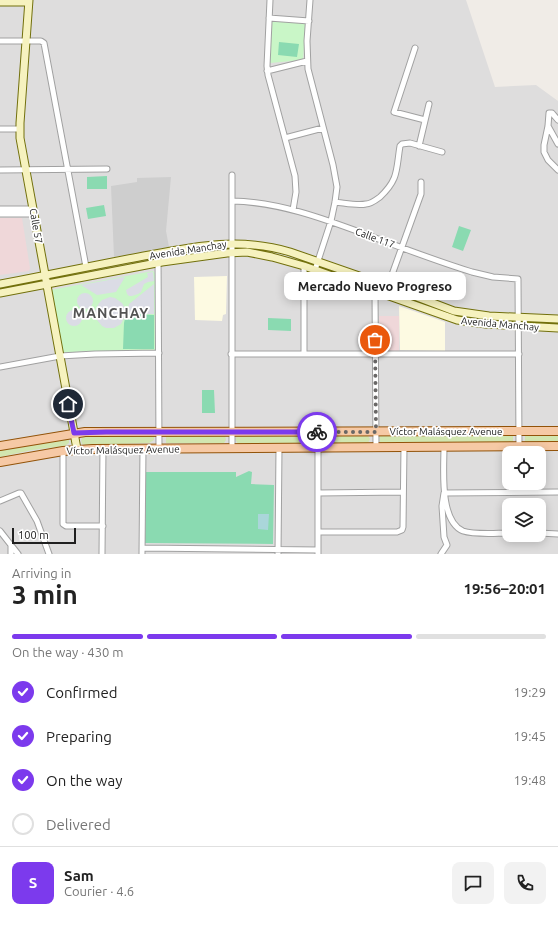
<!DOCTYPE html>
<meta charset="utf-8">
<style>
body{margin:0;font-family:Ubuntu,sans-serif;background:#f2f2f2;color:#222;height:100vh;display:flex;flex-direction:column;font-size:15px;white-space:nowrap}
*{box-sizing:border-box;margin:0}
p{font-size:13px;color:#767676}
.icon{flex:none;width:22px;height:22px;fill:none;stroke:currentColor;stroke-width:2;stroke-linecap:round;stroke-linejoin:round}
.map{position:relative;height:554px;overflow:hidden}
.side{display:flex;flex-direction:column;background:#fff;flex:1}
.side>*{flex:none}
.controls{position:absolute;left:502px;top:446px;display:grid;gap:8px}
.controls a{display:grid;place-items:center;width:44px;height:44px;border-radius:8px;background:#fff;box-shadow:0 2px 10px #0003;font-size:20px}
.scale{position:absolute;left:12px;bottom:10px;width:64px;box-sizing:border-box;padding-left:4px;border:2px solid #202020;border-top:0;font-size:11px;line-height:14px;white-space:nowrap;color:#202020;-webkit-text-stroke:3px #fff;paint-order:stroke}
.pin{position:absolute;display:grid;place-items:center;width:34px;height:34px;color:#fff;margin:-17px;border:2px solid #fff;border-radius:50%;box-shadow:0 1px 4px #0007}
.courier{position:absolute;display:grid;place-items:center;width:40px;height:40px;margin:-20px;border:3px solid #7c3aed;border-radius:50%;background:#fff;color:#222;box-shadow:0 1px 5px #0007}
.bubble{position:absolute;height:28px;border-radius:8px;background:#fff;box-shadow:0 2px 10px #0003;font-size:13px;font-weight:600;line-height:28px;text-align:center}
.summary em{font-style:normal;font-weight:600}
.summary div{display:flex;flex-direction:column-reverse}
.summary{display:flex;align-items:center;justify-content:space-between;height:68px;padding:0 12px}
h1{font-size:26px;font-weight:600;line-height:30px}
.bar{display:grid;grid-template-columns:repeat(4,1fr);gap:6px 4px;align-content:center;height:48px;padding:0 12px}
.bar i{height:5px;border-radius:3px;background:#e0e0e0}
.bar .selected{background:#7c3aed}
.bar p{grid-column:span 4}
.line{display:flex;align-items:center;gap:10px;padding:0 12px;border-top:1px solid #e0e0e0}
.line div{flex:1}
.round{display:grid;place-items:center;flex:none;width:42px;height:42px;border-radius:8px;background:#f2f2f2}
ol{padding:0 12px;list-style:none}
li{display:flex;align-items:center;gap:12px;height:44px}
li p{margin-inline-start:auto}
li .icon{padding:4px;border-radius:50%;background:#7c3aed;color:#fff;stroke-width:4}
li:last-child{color:#767676}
li i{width:22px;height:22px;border:2px solid #e0e0e0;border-radius:50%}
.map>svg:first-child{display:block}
.residential{fill:#dedddd;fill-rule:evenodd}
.commercial{fill:#efd7d9}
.education{fill:#fdfae2}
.religious{fill:#cecece}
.grass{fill:#d2e6b0}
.park{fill:#c9f6c7}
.pitch{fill:#8adab1}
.plaza{fill:#dbdce5}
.water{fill:#aad6da}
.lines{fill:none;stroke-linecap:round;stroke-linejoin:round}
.street-casing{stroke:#a1a1a1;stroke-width:7}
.secondary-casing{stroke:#72700c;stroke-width:9}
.primary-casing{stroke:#925309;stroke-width:10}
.street{stroke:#fff;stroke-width:5}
.secondary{stroke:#f6f2bf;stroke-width:7}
.primary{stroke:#f6c9a5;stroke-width:8}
.done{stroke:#696766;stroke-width:4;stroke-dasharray:0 7.2}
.route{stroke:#7c3aed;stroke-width:5}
.labels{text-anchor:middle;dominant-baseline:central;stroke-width:3.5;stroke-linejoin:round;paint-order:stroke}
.street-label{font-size:10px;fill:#202020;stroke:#fff}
.district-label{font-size:14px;font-weight:bold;letter-spacing:1px;fill:#535353;stroke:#fff}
</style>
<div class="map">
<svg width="558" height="554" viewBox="0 0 558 554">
<rect width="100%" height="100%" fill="#f0ece7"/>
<path class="residential" d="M 0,0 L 466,0 L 495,87 L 536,85 L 558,101 L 558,554 L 0,554 ZM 509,453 L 539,453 L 539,483 L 509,483 ZM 509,505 L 539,505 L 539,535 L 509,535 Z"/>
<path class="commercial" d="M 0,218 L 22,218 L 30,268 L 29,271 L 0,275 Z
M 379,316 L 399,316 L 399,351 L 380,351 Z"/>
<path class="education" d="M 227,276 L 226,314 L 223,315 L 222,321 L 195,320 L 194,277 Z
M 399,306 L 445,322 L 445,351 L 400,350 Z"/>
<path class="religious" d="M 171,177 L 166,231 L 169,247 L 114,257 L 111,186 L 137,182 L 137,178 Z"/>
<path class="grass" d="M 166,434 L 225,435 L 226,440 L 224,443 L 166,443 Z
M 238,434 L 365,435 L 368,436 L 370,439 L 368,443 L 365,445 L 238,444 L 235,439 Z
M 379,434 L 513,434 L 513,442 L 380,443 Z
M 525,434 L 558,434 L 558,442 L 525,442 Z
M 154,435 L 154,440 L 149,443 L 86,445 L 82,444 L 81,440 L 83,436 Z
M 69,438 L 69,443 L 65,446 L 32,450 L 0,457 L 0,448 Z"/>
<path class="park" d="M 271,20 L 306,23 L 303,60 L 270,63 Z
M 153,271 L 155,273 L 155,351 L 86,351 L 62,353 L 51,290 Z"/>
<path class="pitch" d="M 279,42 L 299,44 L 297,57 L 278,55 Z
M 107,176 L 107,189 L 87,189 L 87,177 Z
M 104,205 L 106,216 L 88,219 L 86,208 Z
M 459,226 L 471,230 L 463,251 L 452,247 Z
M 126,314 L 154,315 L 154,349 L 123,349 L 124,323 Z
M 268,318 L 291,319 L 291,331 L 268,330 Z
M 202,390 L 214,390 L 215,413 L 202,413 Z
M 249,471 L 252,472 L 251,484 L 274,485 L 273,544 L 145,543 L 146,472 L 236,472 L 236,477 Z"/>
<path class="plaza" d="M 153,272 L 154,281 L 148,282 L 144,284 L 141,292 L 138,294 L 132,296 L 129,296 L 127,294 L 126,290 L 148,277 L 147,273 Z
M 125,277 L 116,292 L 97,295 L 81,285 Z
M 154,284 L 154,314 L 126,314 L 121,324 L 114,328 L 106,328 L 102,326 L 97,320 L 95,311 L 99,303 L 102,300 L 110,297 L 115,298 L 122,303 L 126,310 L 128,309 L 129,304 Z
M77 301a8 8 0 1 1 16 0a8 8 0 1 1-16 0Z
M66 318a8 8 0 1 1 16 0a8 8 0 1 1-16 0Z"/>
<path class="water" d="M 258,514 L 269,514 L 268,530 L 258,529 Z"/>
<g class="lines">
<g class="street-casing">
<path id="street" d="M 270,0 L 267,66 L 268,75 L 295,176 L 296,192 L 293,210
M 310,0 L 307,41 L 308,69 L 333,165 L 337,187 L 335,202 L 331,221 L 315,270
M 269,18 L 309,21
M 0,41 L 41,41 L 44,43 L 86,267
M 415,48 L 394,112 L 425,120
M 267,71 L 307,61
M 558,120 L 552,113 L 549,113 L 548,126 L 544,145 L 544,152 L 548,160 L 558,170
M 548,126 L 558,144
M 0,129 L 19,129
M 285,138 L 323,128
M 419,146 L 429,104
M 0,170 L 107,169
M 232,201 C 278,202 322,218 365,234 C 400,247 436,261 472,272 L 493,277 L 518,279 L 519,447
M 335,202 C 345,203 357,206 366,204 C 371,204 376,200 380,197 C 399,179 396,170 400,146 L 402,144 L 410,143 L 442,152
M 0,209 L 33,209
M 0,214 L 34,214
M 158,254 L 159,448
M 304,266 L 304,354
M 375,291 L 376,448
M 385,294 L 421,194 L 421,182
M 231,354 L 519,354
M 0,367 L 60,356 L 95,354 L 159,353
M 444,447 C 444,468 439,521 463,531 C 475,535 496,533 509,533
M 232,448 L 232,175
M 63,451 L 63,524 L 66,526 L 103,526
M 318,493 L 403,492
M 0,501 L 19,493 L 21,493 L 37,521 L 49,554
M 0,531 L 18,554
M 318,532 L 397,532 L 402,530 L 403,527 L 404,447
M 539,533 L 558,534
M 142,548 L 318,550
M 11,554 L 11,545
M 102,554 L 103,448
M 142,554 L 143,448
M 278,554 L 279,448
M 318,554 L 318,448
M 441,554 L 447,545 L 444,537 L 442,506 L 444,493 L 558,492"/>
</g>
<g class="secondary-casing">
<path id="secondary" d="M 29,0 L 20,123 L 20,138 L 77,449
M 0,2 L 28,2
M 0,284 C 43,276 86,267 128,259 C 184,249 234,235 290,252 L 388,286 L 454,311 L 489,316 L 558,319
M 0,293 L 162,262 L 227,253 L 247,252 L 272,257 L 304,266 L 457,320 L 486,324 L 558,328"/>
</g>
<g class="primary-casing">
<path id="primary" d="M 0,446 L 85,432 L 558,431
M 0,462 L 63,451 L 93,449 L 558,446"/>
</g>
<use href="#street" class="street"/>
<use href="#secondary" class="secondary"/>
<use href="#primary" class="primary"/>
</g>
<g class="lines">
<path class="done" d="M 317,432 L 376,432 L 375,340"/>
<path class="route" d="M 68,404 L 74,433 L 106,432 L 317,432"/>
</g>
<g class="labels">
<g class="street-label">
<text transform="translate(36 226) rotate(80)">Calle 57</text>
<text transform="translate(375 238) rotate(20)">Calle 117</text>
<text transform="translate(188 250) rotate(-9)">Avenida Manchay</text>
<text transform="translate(500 324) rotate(5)">Avenida Manchay</text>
<text x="446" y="431">Víctor Malásquez Avenue</text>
<text transform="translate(123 450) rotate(-1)">Víctor Malásquez Avenue</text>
</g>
<g class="district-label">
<text x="111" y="313">MANCHAY</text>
</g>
</g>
</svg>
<div class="controls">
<a><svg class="icon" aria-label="locate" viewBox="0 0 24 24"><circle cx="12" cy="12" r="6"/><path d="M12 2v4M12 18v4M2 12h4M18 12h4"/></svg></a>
<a><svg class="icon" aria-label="layers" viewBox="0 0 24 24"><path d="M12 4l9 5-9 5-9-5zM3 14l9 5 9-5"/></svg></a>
</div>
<div class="scale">100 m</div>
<div class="pin" style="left:375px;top:340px;background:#ea580c"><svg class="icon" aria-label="bag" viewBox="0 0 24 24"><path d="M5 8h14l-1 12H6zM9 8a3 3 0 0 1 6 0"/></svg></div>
<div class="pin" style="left:68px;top:404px;background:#1f2937"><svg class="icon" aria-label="home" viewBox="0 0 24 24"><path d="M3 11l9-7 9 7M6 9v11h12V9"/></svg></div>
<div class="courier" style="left:317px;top:432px"><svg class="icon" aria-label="bike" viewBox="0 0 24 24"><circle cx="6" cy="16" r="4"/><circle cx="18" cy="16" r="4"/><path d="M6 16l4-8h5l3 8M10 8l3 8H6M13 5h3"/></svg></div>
<div class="bubble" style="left:284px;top:272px;width:182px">Mercado Nuevo Progreso</div>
</div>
<section class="side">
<div class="summary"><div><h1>3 min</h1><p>Arriving in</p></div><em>19:56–20:01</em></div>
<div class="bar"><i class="selected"></i><i class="selected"></i><i class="selected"></i><i></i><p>On the way · 430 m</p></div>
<ol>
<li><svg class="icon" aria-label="check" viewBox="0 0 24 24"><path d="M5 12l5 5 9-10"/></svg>Confirmed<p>19:29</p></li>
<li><svg class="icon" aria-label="check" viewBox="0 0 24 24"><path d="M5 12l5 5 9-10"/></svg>Preparing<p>19:45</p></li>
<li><svg class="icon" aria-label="check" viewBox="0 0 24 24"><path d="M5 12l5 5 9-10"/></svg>On the way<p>19:48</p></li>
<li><i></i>Delivered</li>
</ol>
<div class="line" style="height:72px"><b class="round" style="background:#7c3aed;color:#fff">S</b><div><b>Sam</b><p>Courier · 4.6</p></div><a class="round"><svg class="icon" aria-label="chat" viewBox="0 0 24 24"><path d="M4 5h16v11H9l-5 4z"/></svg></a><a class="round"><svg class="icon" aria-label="phone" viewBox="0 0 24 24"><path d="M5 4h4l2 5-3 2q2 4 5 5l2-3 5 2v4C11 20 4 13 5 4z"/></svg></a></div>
</section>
